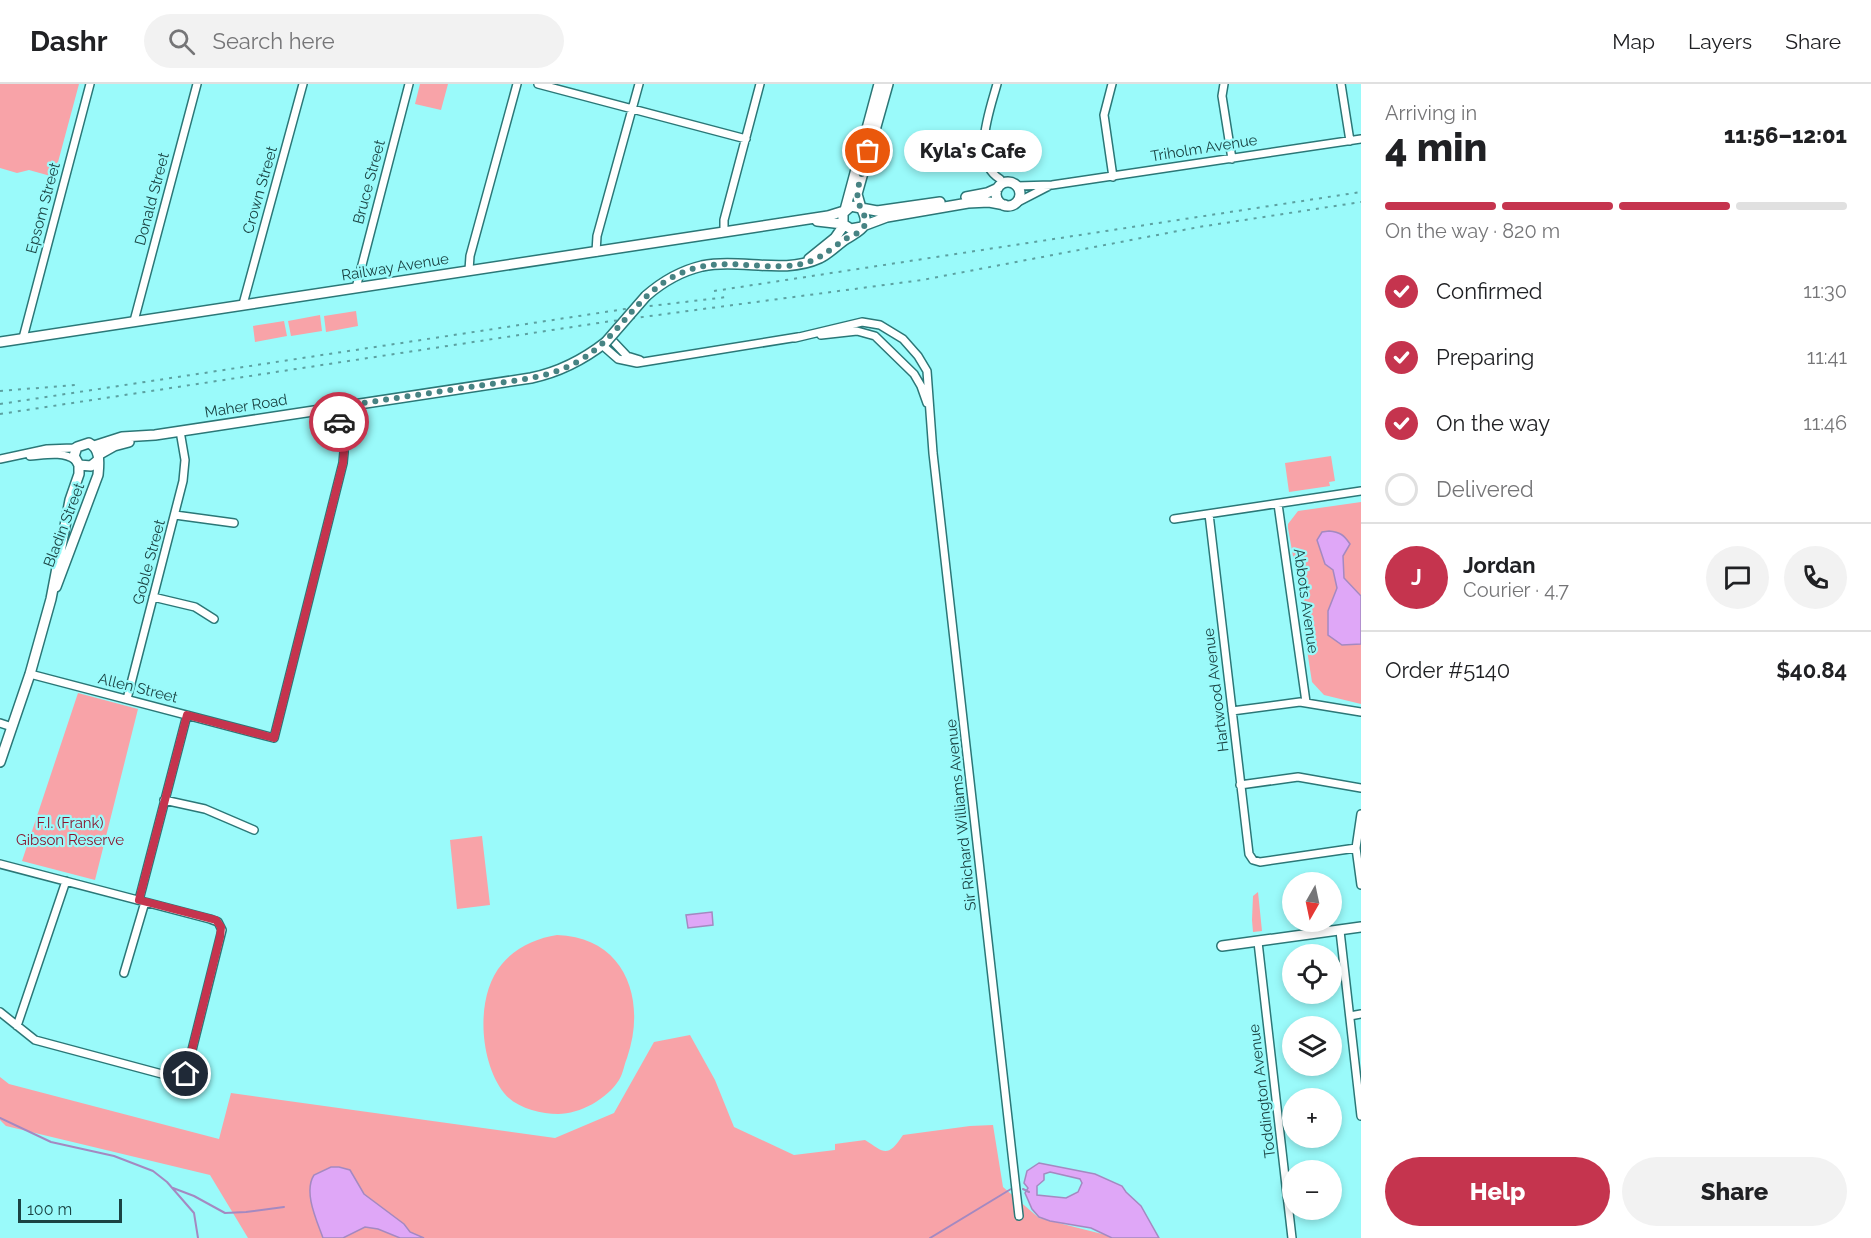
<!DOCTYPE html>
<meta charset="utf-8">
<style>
body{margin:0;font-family:Raleway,sans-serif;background:#f2f2f2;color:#202124;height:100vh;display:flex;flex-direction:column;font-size:22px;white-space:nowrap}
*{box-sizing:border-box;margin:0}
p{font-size:20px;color:#757577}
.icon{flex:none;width:33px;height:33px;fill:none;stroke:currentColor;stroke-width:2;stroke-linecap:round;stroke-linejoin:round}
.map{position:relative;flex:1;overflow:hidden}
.side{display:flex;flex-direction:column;background:#fff;width:510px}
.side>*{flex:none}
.needle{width:39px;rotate:189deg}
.fabs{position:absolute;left:1282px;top:788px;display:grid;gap:12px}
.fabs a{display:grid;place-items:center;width:60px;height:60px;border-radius:50%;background:#fff;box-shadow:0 3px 9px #0003;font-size:30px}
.scale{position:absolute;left:18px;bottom:15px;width:104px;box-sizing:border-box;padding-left:6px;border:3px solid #1a4343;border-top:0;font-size:16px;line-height:21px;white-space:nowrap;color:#1a4343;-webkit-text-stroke:4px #9afafa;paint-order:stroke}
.pin{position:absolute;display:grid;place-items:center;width:51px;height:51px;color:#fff;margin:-26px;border:3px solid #fff;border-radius:50%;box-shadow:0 2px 6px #0007}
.courier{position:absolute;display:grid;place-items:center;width:60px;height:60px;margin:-30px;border:4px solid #c5344e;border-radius:50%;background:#fff;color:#222;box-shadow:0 2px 8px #0007}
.bubble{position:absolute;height:42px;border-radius:21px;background:#fff;box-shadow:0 3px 9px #0003;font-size:20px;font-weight:800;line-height:42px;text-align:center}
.head em{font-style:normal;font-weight:800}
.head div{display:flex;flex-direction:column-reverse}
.head{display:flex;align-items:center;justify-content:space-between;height:102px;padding:0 24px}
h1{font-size:39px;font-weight:800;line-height:45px}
.bar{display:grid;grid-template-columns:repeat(4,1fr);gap:9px 6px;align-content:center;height:72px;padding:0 24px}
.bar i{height:8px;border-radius:4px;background:#e0e0e0}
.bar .on{background:#c5344e}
.bar p{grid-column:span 4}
.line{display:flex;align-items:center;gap:15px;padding:0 24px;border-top:2px solid #e0e0e0}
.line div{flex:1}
.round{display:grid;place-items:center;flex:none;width:63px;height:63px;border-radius:32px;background:#f2f2f2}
ol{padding:0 24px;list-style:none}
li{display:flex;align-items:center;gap:18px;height:66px}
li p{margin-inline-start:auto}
li .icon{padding:6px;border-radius:50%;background:#c5344e;color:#fff;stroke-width:4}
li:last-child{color:#757577}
li i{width:33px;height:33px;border:3px solid #e0e0e0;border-radius:50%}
.primary-button{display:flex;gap:12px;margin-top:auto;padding:12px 24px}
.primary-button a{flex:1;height:69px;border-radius:36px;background:#c5344e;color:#fff;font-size:24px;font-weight:800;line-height:69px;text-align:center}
.primary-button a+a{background:#f2f2f2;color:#202124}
header{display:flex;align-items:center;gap:36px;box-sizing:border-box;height:84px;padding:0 30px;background:#fff;border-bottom:2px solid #e0e0e0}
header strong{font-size:28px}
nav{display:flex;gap:33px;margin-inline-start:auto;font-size:21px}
.search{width:420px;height:54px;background:#f2f2f2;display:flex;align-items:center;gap:15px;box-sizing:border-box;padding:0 21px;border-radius:33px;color:#757577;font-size:22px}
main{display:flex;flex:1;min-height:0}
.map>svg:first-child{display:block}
.green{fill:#f8a3a8}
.water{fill:#dfa7f7;stroke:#a489c1;stroke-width:1.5;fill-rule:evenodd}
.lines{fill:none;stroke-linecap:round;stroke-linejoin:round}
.stream{stroke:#a489c1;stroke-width:2}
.street-casing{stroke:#2b7777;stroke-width:10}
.secondary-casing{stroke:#2b7777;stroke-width:12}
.street{stroke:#fff;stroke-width:7}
.secondary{stroke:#fff;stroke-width:9}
.rail{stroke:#5ca1a1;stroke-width:2;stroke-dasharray:3 6;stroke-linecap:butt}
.secondary-bridge-casing{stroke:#2b7777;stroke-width:12;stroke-linecap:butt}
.secondary-bridge{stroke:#fff;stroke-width:9}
.done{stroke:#478383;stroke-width:6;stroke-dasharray:0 10.8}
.route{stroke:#c5344e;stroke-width:8}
.labels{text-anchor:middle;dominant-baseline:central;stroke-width:4.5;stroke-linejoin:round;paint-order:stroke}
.street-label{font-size:15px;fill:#1a4343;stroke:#9afafa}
.park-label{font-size:15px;fill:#8a162f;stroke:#9afafa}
</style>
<header>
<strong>Dashr</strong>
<div class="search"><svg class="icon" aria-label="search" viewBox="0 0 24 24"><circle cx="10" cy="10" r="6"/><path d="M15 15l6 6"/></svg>Search here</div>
<nav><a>Map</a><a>Layers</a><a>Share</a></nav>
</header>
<main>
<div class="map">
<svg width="1361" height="1154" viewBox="0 0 1361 1154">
<rect width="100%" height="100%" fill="#9afafa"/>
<path class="green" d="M 0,0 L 79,0 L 54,93 L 29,86 L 17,89 L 0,84 Z
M 420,0 L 448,0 L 441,26 L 415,20 Z
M 356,227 L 358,242 L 326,248 L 324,232 Z
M 320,231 L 322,247 L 291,252 L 288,237 Z
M 284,237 L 287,252 L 255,258 L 253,242 Z
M 1331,372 L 1335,397 L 1329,398 L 1330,402 L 1289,408 L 1285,379 Z
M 1361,418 L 1361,620 L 1324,611 L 1312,598 L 1303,540 L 1304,510 L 1294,478 L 1288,444 L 1288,440 L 1298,427 Z
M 78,609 L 138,625 L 95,796 L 22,777 Z
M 482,752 L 490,821 L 457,825 L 450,756 Z
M 1258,808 L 1262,847 L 1253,848 L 1252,836 L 1253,812 Z
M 557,851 C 626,853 647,917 627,974 C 624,981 623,990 619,996 C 607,1015 580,1030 558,1030 C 540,1030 516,1024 504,1009 C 479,977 475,911 502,880 C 516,863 537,854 557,851 Z
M 690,951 L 715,996 L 734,1043 L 794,1071 L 835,1066 L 835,1060 L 865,1056 C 884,1068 887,1075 903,1051 L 970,1042 L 993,1041 L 1003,1103 L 1039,1134 L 1106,1151 L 1138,1154 L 248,1154 L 210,1091 L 6,1042 L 0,1036 L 0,993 L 9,1000 L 219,1055 L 231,1009 L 555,1054 L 614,1029 L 654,958 Z"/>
<path class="water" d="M 1329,447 C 1340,448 1344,451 1350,460 L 1343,472 L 1344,494 L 1361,512 L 1361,560 L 1342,561 L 1328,551 L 1328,527 L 1337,504 L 1333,486 L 1325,480 L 1317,456 L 1322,448 Z
M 712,828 L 713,841 L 688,844 L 686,831 Z
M 1039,1079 L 1095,1090 L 1122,1102 L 1126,1108 L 1141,1122 L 1159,1154 L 1112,1154 L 1091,1144 L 1050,1137 L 1039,1133 L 1032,1125 L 1025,1109 L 1028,1104 L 1024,1099 L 1027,1087 ZM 1050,1088 L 1080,1095 L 1082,1099 L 1078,1108 L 1066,1114 L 1037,1111 L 1037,1102 L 1044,1096 L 1044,1090 Z
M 331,1083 L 339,1083 L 350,1086 L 364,1110 L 404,1140 L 410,1148 L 424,1154 L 400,1154 L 378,1145 L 365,1143 L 343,1154 L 323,1154 C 317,1137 303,1108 314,1091 Z"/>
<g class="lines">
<path class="stream" d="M 0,1034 L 51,1058 L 114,1072 L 153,1087 L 167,1098 L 194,1129 L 198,1154
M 173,1104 L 194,1112 L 225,1129 L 246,1128 L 284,1123
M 1023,1105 L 1029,1108
M 930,1154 L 1011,1105"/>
<g class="street-casing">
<path id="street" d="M 538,0 L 746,55
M 997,0 C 990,26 970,77 1000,95
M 1112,0 L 1104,31 L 1113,93
M 1224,0 L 1222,12 L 1232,75
M 1341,0 L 1350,57
M 1016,102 L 1052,101 L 1361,55
M 1014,120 L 1049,102
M 724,148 L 724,136 L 760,0
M 596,168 L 597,152 L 639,0
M 469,186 L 470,172 L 517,0
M 356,204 L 409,0
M 243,220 L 303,0
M 134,237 L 197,0
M 821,251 L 857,247 L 875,252 L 914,290 L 921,302 L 927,319
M 23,254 L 90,0
M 610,254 L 627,272 L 640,276
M 795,254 L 862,238 L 880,241 L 903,255 L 918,272 L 927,287 L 933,369 L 1019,1132
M 602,261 L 618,275 L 637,279 L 798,253
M 30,372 C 45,371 63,367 75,376
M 0,375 L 47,365 L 73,364 L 77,363
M 1278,420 L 1306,618
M 1209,430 L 1249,770 L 1253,776 L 1260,778 L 1356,764
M 175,431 L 234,439
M 1174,435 L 1361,407
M 153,513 L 195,523 L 214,535
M 30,590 L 274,654 L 343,379 L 344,368 L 337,323
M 127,615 L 183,397 L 185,376 L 180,347
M 1232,627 L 1300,618 L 1361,628
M 0,639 L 12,643
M 1240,701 L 1298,693 L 1361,704
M 164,716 L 205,725 L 254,746
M 1361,730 L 1356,764 L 1361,801
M 0,780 L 210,835 L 218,838 L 222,846 L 187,986 L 183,993 L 173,993 L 35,956 L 0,928
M 139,816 L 187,631
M 1340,847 L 1361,1032
M 1258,858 L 1292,1154
M 124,889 L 145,818
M 1350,932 L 1361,930
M 17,942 L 66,797"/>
</g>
<g class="secondary-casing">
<path id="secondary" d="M996 110a12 12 0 1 1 24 0a12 12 0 1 1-24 0Z
M 966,113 L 987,109 L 998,104
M 861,124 L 877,127 L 940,118
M 861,124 L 857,110 L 888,0
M 845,126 L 879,0
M 817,137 L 843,140
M 863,142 L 887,133 L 968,119 L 989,118 L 1005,121
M 809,175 L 835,154 L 844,141
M 646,212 C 662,198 681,187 702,182 C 741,174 783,191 820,174 C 830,169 837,161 846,155 C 860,146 872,143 861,124 L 851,122 L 843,129 L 843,140 L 851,145 L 862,143
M 0,258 L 724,148 L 828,132 L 844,127
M 94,362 L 122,353 L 155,351 L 531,294 C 560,288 583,276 606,258
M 98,371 L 114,362 L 129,358
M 56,503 L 98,391 C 99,379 101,365 89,359 L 77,363 L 74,372 L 79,381 L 91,382 L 97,377
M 0,678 L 30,590 L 51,515 L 70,416 L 79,390 L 79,381
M 1222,862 L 1361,843"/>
</g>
<use href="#street" class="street"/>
<use href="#secondary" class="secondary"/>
<path class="rail" d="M 714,207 L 1361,108
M 0,307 L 75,301
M 0,320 L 625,225 L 727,213
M 0,330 L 605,238 L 922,196 L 1199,143 L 1361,118"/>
<g class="secondary-bridge-casing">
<path id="secondary-bridge" d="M 606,258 L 646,212"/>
</g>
<use href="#secondary-bridge" class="secondary-bridge"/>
</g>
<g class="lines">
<path class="done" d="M 339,338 L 337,323 C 383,316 430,309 476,302 C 510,297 547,295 577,278 C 624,252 637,202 692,185 C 724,175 754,184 786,182 C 817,180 824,169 847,154 C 850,152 855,151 859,148 C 873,137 860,128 858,116 C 855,104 866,80 868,67"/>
<path class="route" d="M 186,990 L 220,853 L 221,843 L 216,836 L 139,816 L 187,631 L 274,654 L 343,379 L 344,368 L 339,338"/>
</g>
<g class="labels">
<g class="street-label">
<text transform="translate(1204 64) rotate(-9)">Triholm Avenue</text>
<text transform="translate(369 98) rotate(-75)">Bruce Street</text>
<text transform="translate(260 106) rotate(-74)">Crown Street</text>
<text transform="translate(152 115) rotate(-75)">Donald Street</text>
<text transform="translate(43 124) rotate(-75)">Epsom Street</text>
<text transform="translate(395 183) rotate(-9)">Railway Avenue</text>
<text transform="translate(246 322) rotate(-9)">Maher Road</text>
<text transform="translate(64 441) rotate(-69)">Bladin Street</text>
<text transform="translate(149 478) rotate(-75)">Goble Street</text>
<text transform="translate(1306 517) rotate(82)">Abbots Avenue</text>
<text transform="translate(138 604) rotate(14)">Allen Street</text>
<text transform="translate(1216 606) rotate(-97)">Hartwood Avenue</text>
<text transform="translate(961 731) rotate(-96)">Sir Richard Williams Avenue</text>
<text transform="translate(1262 1007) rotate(-97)">Toddington Avenue</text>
</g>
<g class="park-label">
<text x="70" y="739">F.I. (Frank)<tspan x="70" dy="17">Gibson Reserve</tspan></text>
</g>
</g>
</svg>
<div class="fabs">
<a><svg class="needle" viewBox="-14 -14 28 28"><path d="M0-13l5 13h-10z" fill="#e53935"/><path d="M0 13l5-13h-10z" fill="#757577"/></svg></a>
<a><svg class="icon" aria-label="locate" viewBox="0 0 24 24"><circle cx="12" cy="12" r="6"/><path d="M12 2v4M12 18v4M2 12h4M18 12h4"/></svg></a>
<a><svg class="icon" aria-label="layers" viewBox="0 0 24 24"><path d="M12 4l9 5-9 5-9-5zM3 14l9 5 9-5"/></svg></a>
<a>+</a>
<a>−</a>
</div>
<div class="scale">100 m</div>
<div class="pin" style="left:868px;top:67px;background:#ea580c"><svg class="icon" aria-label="bag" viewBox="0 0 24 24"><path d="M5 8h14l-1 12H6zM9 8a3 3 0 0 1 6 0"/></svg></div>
<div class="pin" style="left:186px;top:990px;background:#1f2937"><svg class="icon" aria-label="home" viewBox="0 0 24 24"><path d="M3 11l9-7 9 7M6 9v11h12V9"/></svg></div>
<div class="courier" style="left:339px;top:338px"><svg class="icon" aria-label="car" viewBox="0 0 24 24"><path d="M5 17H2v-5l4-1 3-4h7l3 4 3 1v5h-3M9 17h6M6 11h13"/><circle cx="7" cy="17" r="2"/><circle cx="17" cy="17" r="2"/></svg></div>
<div class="bubble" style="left:904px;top:46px;width:138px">Kyla's Cafe</div>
</div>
<section class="side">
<div class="head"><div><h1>4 min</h1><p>Arriving in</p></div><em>11:56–12:01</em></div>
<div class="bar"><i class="on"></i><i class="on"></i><i class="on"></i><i></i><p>On the way · 820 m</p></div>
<ol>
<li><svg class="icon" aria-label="check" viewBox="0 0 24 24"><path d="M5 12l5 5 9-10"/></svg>Confirmed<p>11:30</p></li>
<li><svg class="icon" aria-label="check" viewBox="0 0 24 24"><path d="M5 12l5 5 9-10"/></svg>Preparing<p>11:41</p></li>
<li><svg class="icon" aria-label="check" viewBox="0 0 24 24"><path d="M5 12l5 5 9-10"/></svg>On the way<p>11:46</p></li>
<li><i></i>Delivered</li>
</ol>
<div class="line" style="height:108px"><b class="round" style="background:#c5344e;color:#fff">J</b><div><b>Jordan</b><p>Courier · 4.7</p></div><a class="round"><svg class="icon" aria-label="chat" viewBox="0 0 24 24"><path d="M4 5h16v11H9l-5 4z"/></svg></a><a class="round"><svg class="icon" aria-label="phone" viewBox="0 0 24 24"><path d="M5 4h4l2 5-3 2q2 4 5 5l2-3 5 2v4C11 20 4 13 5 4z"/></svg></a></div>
<div class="line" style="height:78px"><div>Order #5140</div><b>$40.84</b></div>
<div class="primary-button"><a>Help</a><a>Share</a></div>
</section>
</main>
